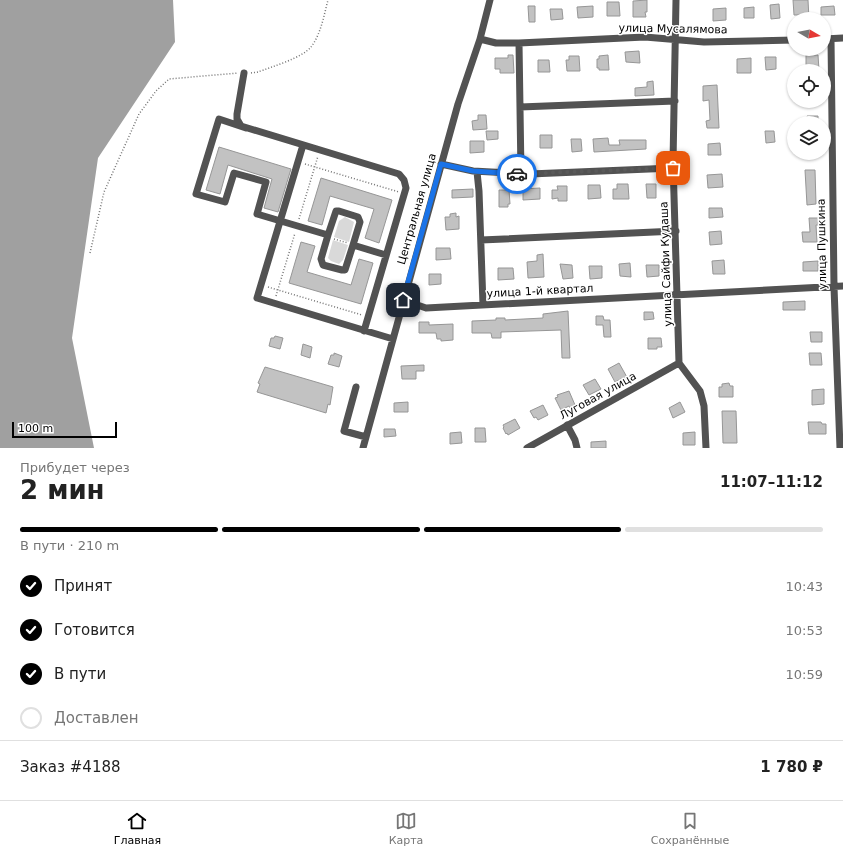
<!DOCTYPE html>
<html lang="ru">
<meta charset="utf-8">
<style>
body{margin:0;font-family:"DejaVu Sans",sans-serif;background:#f2f2f2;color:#222;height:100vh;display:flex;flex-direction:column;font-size:15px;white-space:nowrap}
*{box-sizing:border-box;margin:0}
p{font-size:13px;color:#767676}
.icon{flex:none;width:22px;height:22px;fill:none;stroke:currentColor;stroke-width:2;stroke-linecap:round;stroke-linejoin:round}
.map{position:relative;height:448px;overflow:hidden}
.panel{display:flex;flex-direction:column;background:#fff;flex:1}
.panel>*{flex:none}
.needle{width:26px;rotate:100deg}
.fabs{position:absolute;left:787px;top:12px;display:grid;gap:8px}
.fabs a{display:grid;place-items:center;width:44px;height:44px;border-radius:50%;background:#fff;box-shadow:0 1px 3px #0004;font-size:20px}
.scale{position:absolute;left:12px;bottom:10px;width:105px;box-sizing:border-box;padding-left:4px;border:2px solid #000;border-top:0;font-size:11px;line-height:14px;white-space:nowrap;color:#000;-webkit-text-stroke:3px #fff;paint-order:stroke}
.pin{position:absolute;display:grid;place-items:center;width:34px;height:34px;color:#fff;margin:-17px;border-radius:8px;box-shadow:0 2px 6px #0006}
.courier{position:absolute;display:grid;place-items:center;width:40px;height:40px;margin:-20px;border:3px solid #1a73e8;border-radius:50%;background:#fff;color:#222;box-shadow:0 1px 5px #0007}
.summary em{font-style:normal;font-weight:600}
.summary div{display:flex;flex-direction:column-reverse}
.summary{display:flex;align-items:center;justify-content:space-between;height:68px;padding:0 20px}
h1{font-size:26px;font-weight:600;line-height:30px}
.bar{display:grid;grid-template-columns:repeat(4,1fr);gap:6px 4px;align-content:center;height:48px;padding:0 20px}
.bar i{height:5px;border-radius:3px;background:#e0e0e0}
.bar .selected{background:#000}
.bar p{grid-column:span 4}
.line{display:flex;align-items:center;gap:10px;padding:0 20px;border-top:1px solid #e0e0e0}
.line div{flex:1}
ol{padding:0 20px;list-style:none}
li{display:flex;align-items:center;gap:12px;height:44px}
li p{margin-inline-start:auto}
li .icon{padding:4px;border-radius:50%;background:#000;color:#fff;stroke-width:4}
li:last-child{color:#767676}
li i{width:22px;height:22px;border:2px solid #e0e0e0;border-radius:50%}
.tabs{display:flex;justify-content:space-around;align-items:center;height:56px;border-top:1px solid #e0e0e0;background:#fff;font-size:11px;color:#767676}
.tabs a{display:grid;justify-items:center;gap:2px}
.tabs .selected{color:#000}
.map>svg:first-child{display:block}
.green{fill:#d9d9d9}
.water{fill:#a0a0a0}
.building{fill:#c2c2c2;stroke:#969696}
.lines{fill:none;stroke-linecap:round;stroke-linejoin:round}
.path{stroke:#747474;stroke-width:1.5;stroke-dasharray:1 2;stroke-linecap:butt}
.minor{stroke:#525252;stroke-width:7}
.done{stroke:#595959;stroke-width:4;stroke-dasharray:0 7.2}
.route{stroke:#1a73e8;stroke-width:5}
.labels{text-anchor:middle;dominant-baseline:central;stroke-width:3;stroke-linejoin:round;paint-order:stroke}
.street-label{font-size:11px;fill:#000;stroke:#fff}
</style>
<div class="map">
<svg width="843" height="448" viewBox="0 0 843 448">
<rect width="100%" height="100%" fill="#fff"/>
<path class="green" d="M 345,217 L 354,222 L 349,242 L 334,237 L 339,221 Z
M 333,240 L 348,245 L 343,260 L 339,264 L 331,261 L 328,258 Z"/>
<path class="water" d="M 0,0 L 173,0 L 175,42 L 98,158 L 72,338 L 94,448 L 0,448 Z"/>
<path class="building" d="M 647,0 L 647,12 L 645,12 L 646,17 L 633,17 L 633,1 Z
M 793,0 L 808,0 L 809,19 L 801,19 L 800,15 L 794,15 Z
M 607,2 L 619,2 L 620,16 L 607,16 Z
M 779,4 L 780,18 L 771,19 L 770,5 Z
M 528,6 L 535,6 L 535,22 L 529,22 Z
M 593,6 L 593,17 L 578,18 L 577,7 Z
M 834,6 L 835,15 L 821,15 L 821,7 Z
M 754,7 L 754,18 L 744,18 L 744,8 Z
M 726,8 L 726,20 L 713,21 L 713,9 Z
M 550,9 L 562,9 L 563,19 L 551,20 Z
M 639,51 L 640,63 L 626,62 L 625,52 Z
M 508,55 L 513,55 L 514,73 L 500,73 L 500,69 L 495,69 L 495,58 L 508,58 Z
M 608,55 L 609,70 L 599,70 L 599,68 L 597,68 L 597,59 L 599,59 L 599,56 Z
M 806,55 L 818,55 L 819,70 L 806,70 Z
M 569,56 L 579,56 L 580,71 L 567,71 L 566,60 L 569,60 Z
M 765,57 L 776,57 L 776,69 L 766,70 Z
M 751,58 L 751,73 L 737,73 L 737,59 Z
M 538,60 L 549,60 L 550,72 L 538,72 Z
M 653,81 L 654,95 L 635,96 L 635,88 L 647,87 L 647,82 Z
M 717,85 L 719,128 L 707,128 L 706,121 L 710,120 L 709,100 L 703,101 L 703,86 Z
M 478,115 L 486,115 L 487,129 L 473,130 L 472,121 L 478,120 Z
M 807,116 L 818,116 L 818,123 L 808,123 Z
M 486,131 L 498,131 L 498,139 L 487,140 Z
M 765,131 L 774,131 L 775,142 L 766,143 Z
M 540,135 L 552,135 L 552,148 L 540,148 Z
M 608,138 L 609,145 L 620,145 L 619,140 L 646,140 L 646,149 L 594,152 L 593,139 Z
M 571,139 L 581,139 L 582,151 L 572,152 Z
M 470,141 L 484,141 L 484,152 L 470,153 Z
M 720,143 L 721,155 L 708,155 L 708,144 Z
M 219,147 L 291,169 L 278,212 L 264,208 L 272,179 L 228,165 L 220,194 L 206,190 Z
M 805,170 L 815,170 L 816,204 L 807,205 Z
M 722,174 L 723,187 L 708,188 L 707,175 Z
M 321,178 L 392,200 L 379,243 L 365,238 L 374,209 L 330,196 L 322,225 L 308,221 Z
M 617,184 L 628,184 L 629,199 L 613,199 L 613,189 L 617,189 Z
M 646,184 L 656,184 L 656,198 L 647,198 Z
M 588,185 L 600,185 L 601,198 L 588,199 Z
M 557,186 L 567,186 L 567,201 L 558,201 L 558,198 L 552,199 L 552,190 L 558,190 Z
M 540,188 L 540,199 L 523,200 L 523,189 Z
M 473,189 L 473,197 L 452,198 L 452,190 Z
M 499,190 L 509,190 L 510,204 L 508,204 L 508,207 L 499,207 Z
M 709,208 L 722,208 L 723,217 L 709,218 Z
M 456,213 L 456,217 L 459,216 L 459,229 L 446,230 L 445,217 L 450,217 L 450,214 Z
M 809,218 L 820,218 L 820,225 L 816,225 L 817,242 L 803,242 L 802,232 L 810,232 Z
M 721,231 L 722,244 L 710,245 L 709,232 Z
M 301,242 L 315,246 L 307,272 L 351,285 L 359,259 L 373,263 L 361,304 L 289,283 Z
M 436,248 L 450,248 L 451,259 L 436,260 Z
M 543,254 L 544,277 L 528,278 L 527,262 L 537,261 L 537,255 Z
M 724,260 L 725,274 L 713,274 L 712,261 Z
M 818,261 L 818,271 L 803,271 L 803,262 Z
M 630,263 L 631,277 L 620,276 L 619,264 Z
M 560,264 L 572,265 L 573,278 L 563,279 Z
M 646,265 L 659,265 L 659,276 L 647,277 Z
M 589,266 L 602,266 L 602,278 L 590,279 Z
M 498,268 L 513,268 L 514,279 L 498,280 Z
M 429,274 L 441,274 L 441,284 L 429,285 Z
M 805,301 L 805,310 L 783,310 L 783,302 Z
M 568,311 L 570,358 L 562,358 L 561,330 L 501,332 L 501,338 L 492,338 L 491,333 L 472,333 L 472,321 L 496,320 L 496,318 L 505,318 L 505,320 L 543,318 L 543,314 Z
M 644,312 L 653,312 L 654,319 L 644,320 Z
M 596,316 L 603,316 L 604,320 L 610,320 L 611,337 L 604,337 L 603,325 L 596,325 Z
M 419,322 L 429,322 L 429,325 L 453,324 L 453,340 L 441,341 L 441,339 L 437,339 L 436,333 L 419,333 Z
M 810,332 L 822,332 L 822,342 L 811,342 Z
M 275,336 L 283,338 L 280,349 L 269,346 L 271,338 L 274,338 Z
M 648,338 L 661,338 L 662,347 L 657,347 L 657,349 L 648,349 Z
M 303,344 L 312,347 L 310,358 L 301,355 Z
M 334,353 L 342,356 L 339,367 L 328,364 L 331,355 L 334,355 Z
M 809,353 L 821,353 L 822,365 L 810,365 Z
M 619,363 L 628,379 L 623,381 L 621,379 L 615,382 L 608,369 Z
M 424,365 L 424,371 L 416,371 L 416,379 L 402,379 L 401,366 Z
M 265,367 L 333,387 L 330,405 L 328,404 L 326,413 L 257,392 L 260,384 L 258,383 Z
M 595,379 L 601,389 L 589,395 L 583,385 Z
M 729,383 L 730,386 L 733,386 L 733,397 L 719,397 L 719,387 L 722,387 L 722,384 Z
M 824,389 L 824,404 L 812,405 L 812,390 Z
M 569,391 L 575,405 L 570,408 L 569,406 L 561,410 L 555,398 L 558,397 L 557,395 Z
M 408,402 L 408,412 L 394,412 L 394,403 Z
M 680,402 L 685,412 L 673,418 L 669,408 Z
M 543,405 L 548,415 L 538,420 L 536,417 L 534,418 L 530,411 Z
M 722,411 L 736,411 L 737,443 L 723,443 Z
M 515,419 L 520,428 L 508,435 L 507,433 L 506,434 L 503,428 L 504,427 L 503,425 Z
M 808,422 L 821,422 L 822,424 L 826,424 L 826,434 L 809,434 Z
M 475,428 L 485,428 L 486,442 L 475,442 Z
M 384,429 L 395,429 L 396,436 L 384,437 Z
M 461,432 L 462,443 L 450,444 L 450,433 Z
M 695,432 L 695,445 L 683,445 L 683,433 Z
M 606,441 L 606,448 L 591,448 L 591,442 Z"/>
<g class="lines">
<path class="path" d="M 251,73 L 258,72 C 271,67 302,58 311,47 C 321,34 324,15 328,0
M 305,164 L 399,192
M 299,219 L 318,156
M 334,239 L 348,243
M 90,253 L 104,192 L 139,114 L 156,91 L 169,79 L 238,73
M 268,287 L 362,315
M 276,296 L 295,233"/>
<path class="minor" d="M 676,0 L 673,162 L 679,363 L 700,391 L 704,406 L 706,448
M 480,39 L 496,43 L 519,43 L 645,37 L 704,42 L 794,40
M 824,39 L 843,38
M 831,39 L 834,287 L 840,448
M 519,43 L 521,174
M 244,73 L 237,114 L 237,119 L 241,126 L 399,174 L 404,180 L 406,188 L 364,331
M 520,107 L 675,101
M 246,128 L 219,119 L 196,194 L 225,202 L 234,173 L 266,182 L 257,214 L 328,235 L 336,211 L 339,211 L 358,217 L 360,222 L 353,245 L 386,255
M 303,145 L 257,298 L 393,339
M 441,164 L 473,171 L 530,174 L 673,168
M 477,172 L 479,191 L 483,305
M 328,235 L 321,259 L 323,265 L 342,270 L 345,270 L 353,245
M 481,240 L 676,231
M 403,300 L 426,308 L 843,286
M 356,387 L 344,431 L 366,437
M 567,425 L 575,440 L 577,448
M 363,448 L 458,104 L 480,39 L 490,0
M 527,448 L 679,363"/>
</g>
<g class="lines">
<path class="done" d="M 517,174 L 673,168"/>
<path class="route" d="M 403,300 L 441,164 L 473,171 L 517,174"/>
</g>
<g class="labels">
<g class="street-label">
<text transform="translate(673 29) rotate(1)">улица Мусалямова</text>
<text transform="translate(417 209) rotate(-74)">Центральная улица</text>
<text transform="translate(822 244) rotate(-91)">улица Пушкина</text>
<text transform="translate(666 264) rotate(-92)">улица Сайфи Кудаша</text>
<text transform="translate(540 291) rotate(-3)">улица 1-й квартал</text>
<text transform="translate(598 396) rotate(-29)">Луговая улица</text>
</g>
</g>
</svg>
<div class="fabs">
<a><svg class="needle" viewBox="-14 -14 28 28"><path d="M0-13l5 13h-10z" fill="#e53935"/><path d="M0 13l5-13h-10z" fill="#767676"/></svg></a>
<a><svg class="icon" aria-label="locate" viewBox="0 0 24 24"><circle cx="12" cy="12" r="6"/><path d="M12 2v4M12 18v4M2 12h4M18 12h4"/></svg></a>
<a><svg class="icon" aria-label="layers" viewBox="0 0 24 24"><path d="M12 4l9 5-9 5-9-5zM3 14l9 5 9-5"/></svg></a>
</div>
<div class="scale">100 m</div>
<div class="pin" style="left:673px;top:168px;background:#ea580c"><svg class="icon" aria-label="bag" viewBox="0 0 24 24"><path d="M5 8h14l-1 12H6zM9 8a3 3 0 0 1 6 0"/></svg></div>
<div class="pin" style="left:403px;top:300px;background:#1f2937"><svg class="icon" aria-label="home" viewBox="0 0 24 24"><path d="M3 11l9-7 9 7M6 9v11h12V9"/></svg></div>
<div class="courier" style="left:517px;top:174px"><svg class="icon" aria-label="car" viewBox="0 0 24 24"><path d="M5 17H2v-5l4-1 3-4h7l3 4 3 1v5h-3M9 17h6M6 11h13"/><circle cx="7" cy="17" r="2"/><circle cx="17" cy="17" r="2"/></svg></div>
</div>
<section class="panel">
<div class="summary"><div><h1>2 мин</h1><p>Прибудет через</p></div><em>11:07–11:12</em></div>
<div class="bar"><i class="selected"></i><i class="selected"></i><i class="selected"></i><i></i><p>В пути · 210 m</p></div>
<ol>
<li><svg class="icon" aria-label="check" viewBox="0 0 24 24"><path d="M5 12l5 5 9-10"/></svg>Принят<p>10:43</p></li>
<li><svg class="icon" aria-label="check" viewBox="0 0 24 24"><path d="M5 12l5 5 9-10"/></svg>Готовится<p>10:53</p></li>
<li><svg class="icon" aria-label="check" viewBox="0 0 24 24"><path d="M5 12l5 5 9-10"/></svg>В пути<p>10:59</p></li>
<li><i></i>Доставлен</li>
</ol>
<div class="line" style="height:52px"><div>Заказ #4188</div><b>1 780 ₽</b></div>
</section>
<nav class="tabs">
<a class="selected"><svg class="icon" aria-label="home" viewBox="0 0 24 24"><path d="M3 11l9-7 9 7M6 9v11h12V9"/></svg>Главная</a>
<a><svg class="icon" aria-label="map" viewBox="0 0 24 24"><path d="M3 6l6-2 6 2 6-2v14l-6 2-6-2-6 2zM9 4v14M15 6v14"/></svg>Карта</a>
<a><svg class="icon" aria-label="saved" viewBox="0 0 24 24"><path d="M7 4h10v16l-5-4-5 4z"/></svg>Сохранённые</a>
</nav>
